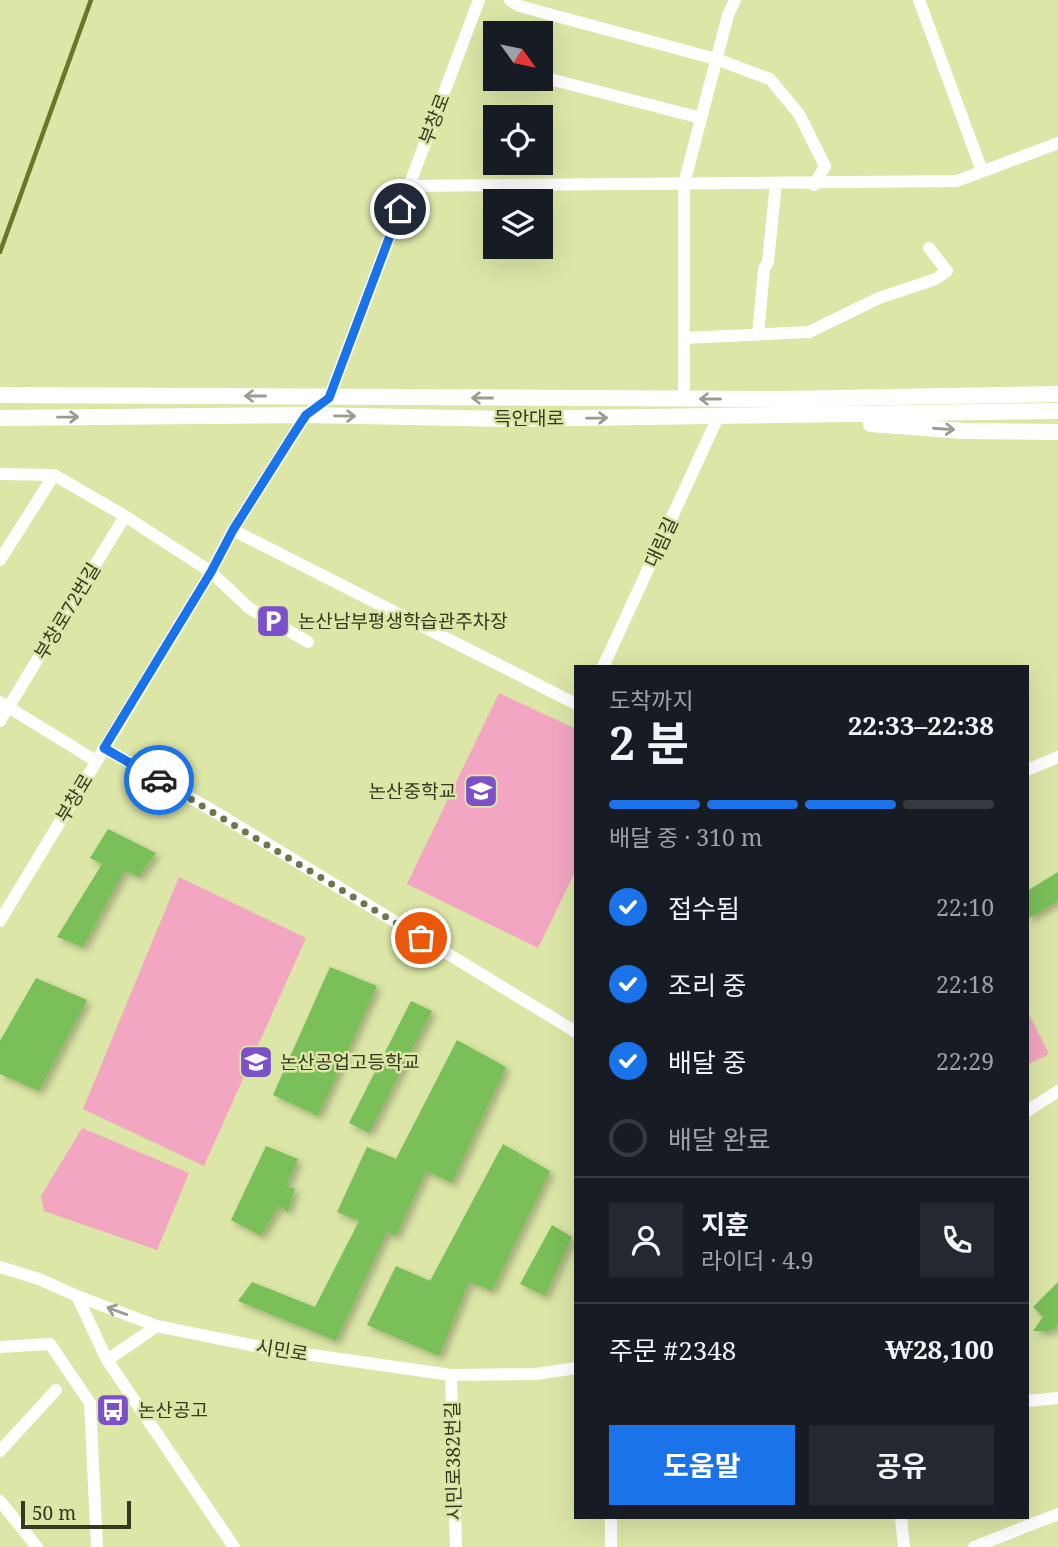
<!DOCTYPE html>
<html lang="ko">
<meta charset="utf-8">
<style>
body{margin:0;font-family:"Noto Serif","Noto Sans KR",serif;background:#242831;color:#f1f3f6;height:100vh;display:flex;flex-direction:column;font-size:26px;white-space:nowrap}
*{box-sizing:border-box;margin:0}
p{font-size:23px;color:#9ea1a6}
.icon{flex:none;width:38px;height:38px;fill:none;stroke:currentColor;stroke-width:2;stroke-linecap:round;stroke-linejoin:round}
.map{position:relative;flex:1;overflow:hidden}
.side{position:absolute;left:574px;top:665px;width:455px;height:854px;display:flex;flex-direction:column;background:#171b24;border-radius:0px;box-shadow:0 7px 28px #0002}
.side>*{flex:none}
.needle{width:46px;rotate:123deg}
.buttons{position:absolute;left:483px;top:21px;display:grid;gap:14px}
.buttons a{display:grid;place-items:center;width:70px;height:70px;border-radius:0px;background:#171b24;box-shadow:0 7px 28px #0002;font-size:35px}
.scale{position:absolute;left:21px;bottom:18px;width:110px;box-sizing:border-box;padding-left:7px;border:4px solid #353920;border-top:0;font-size:19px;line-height:24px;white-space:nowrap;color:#353920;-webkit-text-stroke:5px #dbe6a7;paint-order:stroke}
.pin{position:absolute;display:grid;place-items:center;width:60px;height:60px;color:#fff;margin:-30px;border:4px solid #fff;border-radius:50%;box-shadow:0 2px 7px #0007}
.courier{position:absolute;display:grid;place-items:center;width:70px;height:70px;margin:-35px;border:5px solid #1a73e8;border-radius:50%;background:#fff;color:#222;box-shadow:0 2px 9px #0007}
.overview em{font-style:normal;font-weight:700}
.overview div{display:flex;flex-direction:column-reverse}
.overview{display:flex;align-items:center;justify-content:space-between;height:119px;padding:0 35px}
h1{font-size:46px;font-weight:700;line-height:52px}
.bar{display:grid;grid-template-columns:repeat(4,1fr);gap:10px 7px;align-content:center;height:84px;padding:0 35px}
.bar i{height:9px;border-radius:5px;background:#363941}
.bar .current{background:#1a73e8}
.bar p{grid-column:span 4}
.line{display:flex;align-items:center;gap:18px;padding:0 35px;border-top:2px solid #363941}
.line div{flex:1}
.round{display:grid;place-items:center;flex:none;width:74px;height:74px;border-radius:0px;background:#242831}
ol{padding:0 35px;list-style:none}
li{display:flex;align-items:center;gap:21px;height:77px}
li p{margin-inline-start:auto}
li .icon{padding:7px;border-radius:50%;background:#1a73e8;color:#fff;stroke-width:4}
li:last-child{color:#9ea1a6}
li i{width:38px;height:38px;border:4px solid #363941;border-radius:50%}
.cta{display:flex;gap:14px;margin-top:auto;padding:14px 35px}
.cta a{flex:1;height:80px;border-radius:0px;background:#1a73e8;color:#fff;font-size:28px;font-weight:700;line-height:80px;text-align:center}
.cta a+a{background:#242831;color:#f1f3f6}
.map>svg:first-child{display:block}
.green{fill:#f3a6c1}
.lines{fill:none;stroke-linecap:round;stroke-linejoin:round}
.stream{stroke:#6c7528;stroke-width:4.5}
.building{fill:#7abf58;filter:url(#shadow)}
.street{stroke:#fff;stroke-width:12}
.secondary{stroke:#fff;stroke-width:16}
.oneway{stroke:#9a9c90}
.done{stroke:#6f764f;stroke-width:7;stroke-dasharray:0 12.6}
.route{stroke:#1a73e8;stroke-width:9}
.labels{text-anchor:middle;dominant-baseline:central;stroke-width:5;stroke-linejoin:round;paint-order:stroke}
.street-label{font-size:19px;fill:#353920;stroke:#dbe6a7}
.poi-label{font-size:19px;fill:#353920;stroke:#dbe6a7;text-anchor:start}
</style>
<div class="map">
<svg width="1058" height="1547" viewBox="0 0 1058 1547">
<defs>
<filter id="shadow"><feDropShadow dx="4" dy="4" stdDeviation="3.5" flood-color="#0004"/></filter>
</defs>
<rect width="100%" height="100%" fill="#dbe6a7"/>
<path class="green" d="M 499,693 L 576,729 L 576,870 L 538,948 L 407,884 Z
M 179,877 L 306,938 L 204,1166 L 83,1109 Z
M 1027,1010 L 1049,1054 L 1027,1065 Z
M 82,1128 L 189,1173 L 157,1250 L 44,1211 L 41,1196 Z"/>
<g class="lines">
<path class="stream" d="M 0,252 L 91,0"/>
</g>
<path class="building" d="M 108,829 L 156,853 L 139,877 L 124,871 L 83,947 L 57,937 L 102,864 L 90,858 Z
M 1058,872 L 1058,901 L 1027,919 L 1027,891 Z
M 330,967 L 377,986 L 318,1116 L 273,1095 Z
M 36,978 L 87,1000 L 39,1091 L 0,1074 L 0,1041 Z
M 411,1001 L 432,1011 L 369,1133 L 349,1123 Z
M 457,1040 L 506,1067 L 452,1183 L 426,1171 L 396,1236 L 387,1232 L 336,1341 L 238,1301 L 252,1282 L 315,1307 L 359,1221 L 337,1212 L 367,1147 L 396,1159 Z
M 503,1144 L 550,1171 L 492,1291 L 469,1282 L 439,1356 L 367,1325 L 396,1266 L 430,1281 Z
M 266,1146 L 298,1159 L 287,1186 L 295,1189 L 288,1212 L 279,1206 L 261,1236 L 231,1220 Z
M 552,1225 L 572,1237 L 545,1296 L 520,1284 Z
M 1058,1282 L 1058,1324 L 1055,1329 L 1048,1331 L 1033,1331 L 1043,1317 L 1033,1307 Z"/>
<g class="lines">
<path class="street" d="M 510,0 L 519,6 L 716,59 L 770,79 L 799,114 L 825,166 L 814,185
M 919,0 L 982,171
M 546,78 L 701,118
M 409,186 L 957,181 L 1058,143
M 758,335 L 764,269 L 768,262 L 776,183
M 684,338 L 809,332 L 879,298 L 936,279 L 947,271 L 929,248
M 684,399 L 684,184 L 728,15 L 735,0
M 0,474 L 54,475 L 125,516 L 211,572 L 249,608 L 308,642
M 233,530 L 576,704
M 0,560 L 54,475
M 603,667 L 718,417
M 0,702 L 96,761
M 0,721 L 125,516
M 104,748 L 222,816 L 576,1032
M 1027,770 L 1058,757
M 0,921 L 211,572 L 233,530 L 306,415 L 329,398 L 479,0
M 1027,1111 L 1058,1091
M 0,1267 L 39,1279 L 77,1296 L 157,1326 L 270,1349 L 451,1375 L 536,1374 L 576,1368
M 77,1296 L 107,1360 L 234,1547
M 0,1347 L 50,1344 L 90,1403 L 97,1547
M 107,1360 L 157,1326
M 451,1375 L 456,1547
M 1027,1401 L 1058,1398
M 0,1451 L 56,1390
M 0,1501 L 37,1547
M 611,1517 L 611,1547
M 901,1517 L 904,1547
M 974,1547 L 1058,1514"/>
<path class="secondary" d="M 0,395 L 778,399 L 1058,394
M 0,418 L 306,415 L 508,419 L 1058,411
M 871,424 L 963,431 L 1058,432"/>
</g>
<defs><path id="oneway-shaft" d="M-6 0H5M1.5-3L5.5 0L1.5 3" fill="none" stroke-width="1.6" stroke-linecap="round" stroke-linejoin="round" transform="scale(1.75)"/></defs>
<g class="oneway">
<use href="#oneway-shaft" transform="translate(255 396) rotate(180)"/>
<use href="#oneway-shaft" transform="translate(482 398) rotate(-180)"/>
<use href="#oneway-shaft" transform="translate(710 399) rotate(-180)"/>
<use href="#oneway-shaft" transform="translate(345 416) rotate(1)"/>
<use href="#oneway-shaft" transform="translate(68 417) rotate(-1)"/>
<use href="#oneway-shaft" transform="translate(597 418) rotate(-1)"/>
<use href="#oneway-shaft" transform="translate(944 429) rotate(4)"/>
<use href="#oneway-shaft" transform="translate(117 1311) rotate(-160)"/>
</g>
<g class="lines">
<path class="done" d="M 159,780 L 421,938"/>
<path class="route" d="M 159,780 L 104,748 L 211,572 L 233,530 L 291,438 L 306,415 L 329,398 L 400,209"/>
</g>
<defs>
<g id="parking-square" transform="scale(1.75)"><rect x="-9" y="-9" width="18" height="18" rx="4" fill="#7c50c9" stroke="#dbe6a7"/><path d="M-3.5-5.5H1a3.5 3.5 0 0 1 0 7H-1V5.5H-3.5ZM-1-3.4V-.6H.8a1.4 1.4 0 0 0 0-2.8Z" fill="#fff"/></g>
<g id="school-square" transform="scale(1.75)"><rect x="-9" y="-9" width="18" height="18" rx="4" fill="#7c50c9" stroke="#dbe6a7"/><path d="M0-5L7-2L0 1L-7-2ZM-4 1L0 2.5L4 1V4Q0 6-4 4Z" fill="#fff"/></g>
<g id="bus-square" transform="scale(1.75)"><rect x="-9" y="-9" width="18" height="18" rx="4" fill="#7c50c9" stroke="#dbe6a7"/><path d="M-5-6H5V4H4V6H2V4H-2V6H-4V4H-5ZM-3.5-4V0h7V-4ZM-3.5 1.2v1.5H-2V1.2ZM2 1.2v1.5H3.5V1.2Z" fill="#fff"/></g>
</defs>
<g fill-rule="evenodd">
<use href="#parking-square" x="273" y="621"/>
<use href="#school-square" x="481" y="791"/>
<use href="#school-square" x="256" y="1062"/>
<use href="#bus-square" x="113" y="1410"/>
</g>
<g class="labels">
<g class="street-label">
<text transform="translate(434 119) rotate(-69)">부창로</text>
<text x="529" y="418">득안대로</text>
<text transform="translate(661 542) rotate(-65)">대림길</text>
<text transform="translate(67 611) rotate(-59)">부창로72번길</text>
<text transform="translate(74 798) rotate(-59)">부창로</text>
<text transform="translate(282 1350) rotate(9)">시민로</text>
<text transform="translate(453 1461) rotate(-91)">시민로382번길</text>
</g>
<g class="poi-label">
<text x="298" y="621">논산남부평생학습관주차장</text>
<text x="456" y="791" text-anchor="end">논산중학교</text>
<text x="280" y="1062">논산공업고등학교</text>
<text x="138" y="1410">논산공고</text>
</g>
</g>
</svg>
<div class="buttons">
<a><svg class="needle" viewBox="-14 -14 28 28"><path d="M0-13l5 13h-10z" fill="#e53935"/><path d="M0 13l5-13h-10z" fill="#9ea1a6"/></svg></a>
<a><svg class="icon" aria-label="locate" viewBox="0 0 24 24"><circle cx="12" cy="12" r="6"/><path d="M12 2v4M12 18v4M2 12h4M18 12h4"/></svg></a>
<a><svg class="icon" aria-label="layers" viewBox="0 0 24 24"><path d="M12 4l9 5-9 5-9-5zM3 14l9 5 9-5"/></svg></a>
</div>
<div class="scale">50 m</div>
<div class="pin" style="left:421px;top:938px;background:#ea580c"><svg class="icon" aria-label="bag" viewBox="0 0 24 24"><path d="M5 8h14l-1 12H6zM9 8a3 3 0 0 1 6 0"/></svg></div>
<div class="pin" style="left:400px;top:209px;background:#1f2937"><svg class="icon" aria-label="home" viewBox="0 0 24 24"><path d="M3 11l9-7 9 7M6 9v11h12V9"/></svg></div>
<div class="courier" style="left:159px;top:780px"><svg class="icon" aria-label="car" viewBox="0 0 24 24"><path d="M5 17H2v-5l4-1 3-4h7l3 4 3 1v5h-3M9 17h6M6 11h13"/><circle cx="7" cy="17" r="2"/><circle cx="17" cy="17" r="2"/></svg></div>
<section class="side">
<div class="overview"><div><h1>2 분</h1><p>도착까지</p></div><em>22:33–22:38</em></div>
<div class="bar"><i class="current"></i><i class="current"></i><i class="current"></i><i></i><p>배달 중 · 310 m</p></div>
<ol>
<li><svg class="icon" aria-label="check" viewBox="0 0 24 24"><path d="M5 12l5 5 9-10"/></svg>접수됨<p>22:10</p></li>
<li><svg class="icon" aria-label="check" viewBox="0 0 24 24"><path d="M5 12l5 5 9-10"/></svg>조리 중<p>22:18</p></li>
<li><svg class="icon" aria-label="check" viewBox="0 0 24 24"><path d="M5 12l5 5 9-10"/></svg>배달 중<p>22:29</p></li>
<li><i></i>배달 완료</li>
</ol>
<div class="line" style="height:126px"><a class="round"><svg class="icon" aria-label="person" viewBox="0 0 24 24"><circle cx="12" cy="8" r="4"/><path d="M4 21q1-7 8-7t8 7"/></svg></a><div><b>지훈</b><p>라이더 · 4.9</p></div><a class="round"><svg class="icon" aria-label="phone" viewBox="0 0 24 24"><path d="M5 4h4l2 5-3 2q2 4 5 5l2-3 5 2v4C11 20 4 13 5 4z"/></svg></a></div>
<div class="line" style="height:91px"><div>주문 #2348</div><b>₩28,100</b></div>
<div class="cta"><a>도움말</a><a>공유</a></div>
</section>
</div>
